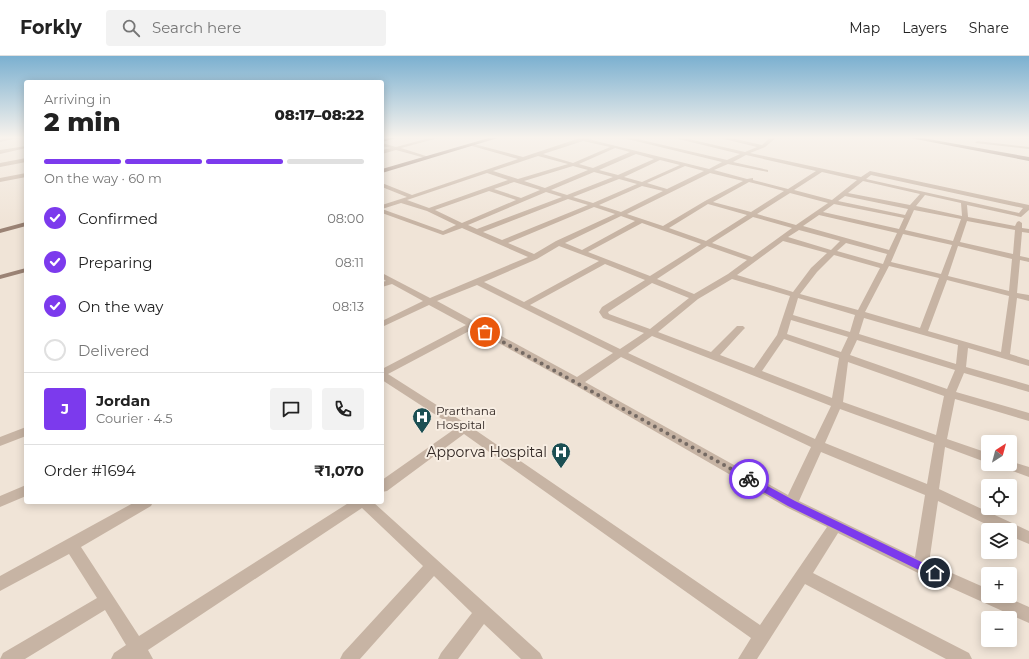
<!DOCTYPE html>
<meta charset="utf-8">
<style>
body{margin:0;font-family:Montserrat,sans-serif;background:#f2f2f2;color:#222;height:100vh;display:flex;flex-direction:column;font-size:15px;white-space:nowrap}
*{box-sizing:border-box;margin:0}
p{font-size:13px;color:#767676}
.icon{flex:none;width:22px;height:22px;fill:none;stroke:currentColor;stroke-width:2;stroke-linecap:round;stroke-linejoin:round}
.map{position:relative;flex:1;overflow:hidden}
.sheet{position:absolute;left:24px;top:24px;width:360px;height:424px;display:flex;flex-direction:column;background:#fff;border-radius:4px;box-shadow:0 2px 10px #0003}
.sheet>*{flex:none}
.needle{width:26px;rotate:36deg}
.fabs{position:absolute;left:981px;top:379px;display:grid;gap:8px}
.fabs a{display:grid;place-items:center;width:36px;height:36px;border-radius:4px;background:#fff;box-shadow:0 2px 10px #0003;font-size:20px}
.pin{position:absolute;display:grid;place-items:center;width:34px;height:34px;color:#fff;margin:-17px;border:2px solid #fff;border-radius:50%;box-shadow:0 1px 4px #0007}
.courier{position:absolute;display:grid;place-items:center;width:40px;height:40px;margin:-20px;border:3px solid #7c3aed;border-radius:50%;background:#fff;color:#222;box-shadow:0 1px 5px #0007}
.summary em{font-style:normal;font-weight:800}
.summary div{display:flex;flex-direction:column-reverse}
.summary{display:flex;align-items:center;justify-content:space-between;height:68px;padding:0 20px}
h1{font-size:26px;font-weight:800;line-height:30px}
.bar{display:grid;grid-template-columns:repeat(4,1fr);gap:6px 4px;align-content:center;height:48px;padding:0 20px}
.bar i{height:5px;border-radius:3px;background:#e0e0e0}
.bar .selected{background:#7c3aed}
.bar p{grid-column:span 4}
.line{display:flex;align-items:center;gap:10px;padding:0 20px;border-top:1px solid #e0e0e0}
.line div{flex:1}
.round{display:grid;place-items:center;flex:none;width:42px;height:42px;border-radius:4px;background:#f2f2f2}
ol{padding:0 20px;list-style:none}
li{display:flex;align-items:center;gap:12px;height:44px}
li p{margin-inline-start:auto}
li .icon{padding:4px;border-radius:50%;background:#7c3aed;color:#fff;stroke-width:4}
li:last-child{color:#767676}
li i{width:22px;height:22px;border:2px solid #e0e0e0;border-radius:50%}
header{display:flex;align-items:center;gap:24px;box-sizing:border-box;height:56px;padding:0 20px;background:#fff;border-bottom:1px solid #e0e0e0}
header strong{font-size:19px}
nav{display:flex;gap:22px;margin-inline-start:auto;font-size:14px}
.search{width:280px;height:36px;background:#f2f2f2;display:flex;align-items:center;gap:10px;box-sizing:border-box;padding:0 14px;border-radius:4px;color:#767676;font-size:15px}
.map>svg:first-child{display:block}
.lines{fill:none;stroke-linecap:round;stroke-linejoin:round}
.street{fill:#c7b4a4;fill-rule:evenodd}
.secondary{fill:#9b8375;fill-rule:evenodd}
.route{fill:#7c3aed}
.done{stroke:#756a63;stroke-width:4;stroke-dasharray:0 7.2}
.labels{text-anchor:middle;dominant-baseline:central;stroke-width:4;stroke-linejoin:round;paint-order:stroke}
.poi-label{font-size:12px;fill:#332925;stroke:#f8eee3;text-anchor:start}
.near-poi-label{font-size:14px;fill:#332925;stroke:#f8eee3;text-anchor:end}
</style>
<header>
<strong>Forkly</strong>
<div class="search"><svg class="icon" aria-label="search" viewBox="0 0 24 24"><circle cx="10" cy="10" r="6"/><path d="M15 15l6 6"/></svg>Search here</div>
<nav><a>Map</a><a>Layers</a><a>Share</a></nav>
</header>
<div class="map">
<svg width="1029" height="603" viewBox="0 0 1029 603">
<rect width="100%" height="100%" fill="#f0e4d7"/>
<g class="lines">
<path class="street" d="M 11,81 L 22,81 L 0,86 L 0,84 Z
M 433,81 L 442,81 L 401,92 L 429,101 L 429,103 L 396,94 L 382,98 L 382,94 L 391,92 L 382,90 L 382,87 L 396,91 Z
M 583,81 L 591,81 L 588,83 L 709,113 L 722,106 L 619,81 L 629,81 L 727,104 L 740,98 L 670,81 L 680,81 L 745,96 L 757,91 L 716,81 L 727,81 L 762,89 L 771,81 L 777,81 L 765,91 L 750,97 L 861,121 L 870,115 L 1029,149 L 1029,154 L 1021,161 L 967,149 L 968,161 L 1015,170 L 1017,166 L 1019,165 L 1022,167 L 1022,172 L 1029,173 L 1029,177 L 1022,176 L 1020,200 L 1029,202 L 1029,206 L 1020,204 L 1017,237 L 1029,239 L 1029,245 L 1017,242 L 1010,298 L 1029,304 L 1029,310 L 968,292 L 966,311 L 1029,329 L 1029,336 L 964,317 L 956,336 L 1029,357 L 1029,365 L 955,343 L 947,383 L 988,397 L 988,407 L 945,391 L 939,433 L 1029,475 L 1029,488 L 1010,480 L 1010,474 L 998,474 L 938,445 L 929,507 L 988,533 L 988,540 L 1004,540 L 1029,551 L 1029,567 L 916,516 L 838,477 L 813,517 L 969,597 L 972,603 L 946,603 L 805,528 L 757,603 L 738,603 L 751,582 L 464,378 L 387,435 L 382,436 L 382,424 L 456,372 L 382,324 L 382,313 L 466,269 L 429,249 L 382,271 L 382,265 L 423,245 L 392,228 L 382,231 L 382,226 L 386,225 L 382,222 L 382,217 L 430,242 L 528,201 L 462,172 L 443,179 L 382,157 L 382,153 L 443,175 L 456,169 L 427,155 L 401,147 L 382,153 L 382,149 L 407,141 L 382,131 L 382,127 L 412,139 L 518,103 L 472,90 L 474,88 L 523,101 ZM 583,85 L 610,91 L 573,107 L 543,98 ZM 615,92 L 630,96 L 593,112 L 579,108 ZM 636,98 L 654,103 L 618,119 L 599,114 ZM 746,99 L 816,115 L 788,133 L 753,124 L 753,122 L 747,123 L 714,114 L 728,108 L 768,116 L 768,114 L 733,106 ZM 538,100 L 568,108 L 518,123 L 493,115 ZM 660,104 L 680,109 L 642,126 L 624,121 ZM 573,110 L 588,114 L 545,132 L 524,125 ZM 685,110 L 704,115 L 667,133 L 647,127 ZM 594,116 L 613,121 L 567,139 L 551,134 ZM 822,116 L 857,124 L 832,144 L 794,134 ZM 487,117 L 508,124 L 429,152 L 407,144 ZM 710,117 L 743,125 L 705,145 L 663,170 L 627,158 ZM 871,119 L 1023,152 L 1019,157 L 866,123 ZM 619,123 L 637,128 L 593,147 L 573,141 ZM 863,125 L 920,138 L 910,149 L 848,137 ZM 514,126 L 540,134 L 521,142 L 494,133 ZM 749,126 L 784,135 L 751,156 L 713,146 ZM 642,130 L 663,135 L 621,156 L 599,149 ZM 489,135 L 516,144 L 462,167 L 435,154 ZM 546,136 L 562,141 L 477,173 L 468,169 ZM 790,137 L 828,147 L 796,169 L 757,158 ZM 925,139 L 961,147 L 962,160 L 916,150 ZM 845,140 L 908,153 L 905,159 L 838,145 ZM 568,143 L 588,149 L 502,184 L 483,176 ZM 708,148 L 747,159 L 706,185 L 669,172 ZM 834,148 L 904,162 L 899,173 L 823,156 ZM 594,151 L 615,158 L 556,185 L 534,198 L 508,187 ZM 914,154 L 961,163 L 953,185 L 905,174 ZM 819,159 L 897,177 L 889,194 L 803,170 ZM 621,160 L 635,165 L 582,194 L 565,187 ZM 753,161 L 792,172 L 752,201 L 712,187 ZM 967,165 L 1015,174 L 1013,198 L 960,186 ZM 642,167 L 701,188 L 650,220 L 588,196 ZM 799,174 L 840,185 L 831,194 L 788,181 ZM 903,178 L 952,189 L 941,218 L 891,206 ZM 783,185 L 827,197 L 811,212 L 793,236 L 737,219 ZM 846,187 L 887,198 L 883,208 L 837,195 ZM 559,190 L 599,205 L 524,246 L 484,226 L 537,203 ZM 707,190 L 747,204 L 728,218 L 694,238 L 657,223 ZM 958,190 L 1012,203 L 1009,235 L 948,220 ZM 834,199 L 880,212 L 858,254 L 800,238 L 817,216 ZM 605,208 L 645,224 L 602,251 L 599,256 L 603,262 L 644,277 L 620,293 L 530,249 ZM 889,210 L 939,222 L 920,272 L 865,256 ZM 732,223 L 790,240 L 777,279 L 754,312 L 720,299 L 743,274 L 745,272 L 743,270 L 737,270 L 711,296 L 658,276 L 698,243 ZM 947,224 L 1009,240 L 1001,296 L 928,275 ZM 652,227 L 689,242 L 650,273 L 609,258 L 608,256 ZM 477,229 L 613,297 L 577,321 L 437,245 ZM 798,242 L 855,259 L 850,276 L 793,259 ZM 864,262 L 958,289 L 956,308 L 859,278 ZM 791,264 L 848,281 L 841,296 L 787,278 ZM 473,273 L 573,328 L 786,451 L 827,471 L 760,569 L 468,369 L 388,318 ZM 652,280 L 831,350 L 815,383 L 628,297 ZM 784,283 L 839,302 L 832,342 L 762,315 ZM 857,284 L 955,314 L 947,333 L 850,299 ZM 621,301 L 811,391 L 788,439 L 585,326 ZM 848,306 L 944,340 L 936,379 L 843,346 ZM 840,353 L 934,387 L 927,428 L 825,387 ZM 821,396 L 925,439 L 915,501 L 799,445 Z
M 977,85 L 1029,91 L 1029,93 L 975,87 Z
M 26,90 L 26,92 L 0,98 L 0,94 Z
M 26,102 L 26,106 L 0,111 L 0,107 Z
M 26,117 L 26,121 L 0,126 L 0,122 Z
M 26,371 L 26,380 L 0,390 L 0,381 Z
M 1010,405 L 1029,411 L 1029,421 L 1002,411 L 1000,408 L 1010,408 Z
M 26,429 L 26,440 L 0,451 L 0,440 Z
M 135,446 L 153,446 L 151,450 L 81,491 L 139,580 L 350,446 L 373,446 L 540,597 L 543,603 L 521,603 L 484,568 L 458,603 L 438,603 L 441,597 L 472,557 L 434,520 L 360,603 L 340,603 L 343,597 L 423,510 L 362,452 L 148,594 L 153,603 L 111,603 L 114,597 L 126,589 L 105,554 L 25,603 L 0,603 L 3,597 L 97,542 L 69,498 L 0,535 L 0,520 Z"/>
<path class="secondary" d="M 390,81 L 399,81 L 382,86 L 382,84 Z
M 492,81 L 501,81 L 382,117 L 382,113 Z
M 905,81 L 917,81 L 1029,101 L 1029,105 Z
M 26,166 L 26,170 L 0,177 L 0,173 Z
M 26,212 L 26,216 L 0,223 L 0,219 Z"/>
</g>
<linearGradient id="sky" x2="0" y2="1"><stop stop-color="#7bb0d0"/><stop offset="0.49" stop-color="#f8f3ed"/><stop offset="1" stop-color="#f8f3ed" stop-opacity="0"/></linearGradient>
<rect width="1029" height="166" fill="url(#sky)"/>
<path class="route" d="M 749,420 L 795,445 L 938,514 L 940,517 L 938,520 L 935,522 L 931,520 L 788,450 L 746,426 L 745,423 Z"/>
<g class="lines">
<path class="done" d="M 485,276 L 749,423"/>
</g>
<defs>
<g id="hospital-pin" transform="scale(1)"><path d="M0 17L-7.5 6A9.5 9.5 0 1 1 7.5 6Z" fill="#1c4f53" stroke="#f8eee3"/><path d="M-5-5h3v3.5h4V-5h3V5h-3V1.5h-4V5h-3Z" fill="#fff"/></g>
</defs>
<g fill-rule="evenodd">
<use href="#hospital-pin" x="422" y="361"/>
<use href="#hospital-pin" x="561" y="396"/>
</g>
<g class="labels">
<g class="poi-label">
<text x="436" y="354">Prarthana<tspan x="436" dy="14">Hospital</tspan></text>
</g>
<g class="near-poi-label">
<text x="547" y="396">Apporva Hospital</text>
</g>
</g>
</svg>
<div class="fabs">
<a><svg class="needle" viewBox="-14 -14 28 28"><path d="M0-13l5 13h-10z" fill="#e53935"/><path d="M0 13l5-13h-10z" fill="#767676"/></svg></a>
<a><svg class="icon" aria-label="locate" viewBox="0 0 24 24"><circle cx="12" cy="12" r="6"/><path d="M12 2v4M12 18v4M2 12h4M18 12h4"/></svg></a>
<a><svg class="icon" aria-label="layers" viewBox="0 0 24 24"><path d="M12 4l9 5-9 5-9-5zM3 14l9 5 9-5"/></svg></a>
<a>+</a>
<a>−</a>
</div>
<div class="pin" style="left:485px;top:276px;background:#ea580c"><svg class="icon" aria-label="bag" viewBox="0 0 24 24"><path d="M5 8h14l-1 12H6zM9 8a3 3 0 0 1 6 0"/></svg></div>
<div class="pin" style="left:935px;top:517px;background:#1f2937"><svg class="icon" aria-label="home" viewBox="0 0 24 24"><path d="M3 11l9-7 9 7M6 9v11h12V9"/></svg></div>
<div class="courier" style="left:749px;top:423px"><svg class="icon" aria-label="bike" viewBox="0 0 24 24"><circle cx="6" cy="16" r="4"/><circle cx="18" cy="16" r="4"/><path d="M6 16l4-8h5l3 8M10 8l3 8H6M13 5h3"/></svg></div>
<section class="sheet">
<div class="summary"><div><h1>2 min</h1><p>Arriving in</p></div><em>08:17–08:22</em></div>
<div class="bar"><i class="selected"></i><i class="selected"></i><i class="selected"></i><i></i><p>On the way · 60 m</p></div>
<ol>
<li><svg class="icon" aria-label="check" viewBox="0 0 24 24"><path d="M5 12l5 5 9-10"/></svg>Confirmed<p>08:00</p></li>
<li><svg class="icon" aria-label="check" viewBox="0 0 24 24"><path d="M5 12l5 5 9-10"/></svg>Preparing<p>08:11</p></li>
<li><svg class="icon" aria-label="check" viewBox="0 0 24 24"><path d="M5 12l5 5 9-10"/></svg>On the way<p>08:13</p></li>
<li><i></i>Delivered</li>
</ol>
<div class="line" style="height:72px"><b class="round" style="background:#7c3aed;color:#fff">J</b><div><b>Jordan</b><p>Courier · 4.5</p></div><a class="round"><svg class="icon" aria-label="chat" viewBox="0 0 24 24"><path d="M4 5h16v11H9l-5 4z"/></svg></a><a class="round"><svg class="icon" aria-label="phone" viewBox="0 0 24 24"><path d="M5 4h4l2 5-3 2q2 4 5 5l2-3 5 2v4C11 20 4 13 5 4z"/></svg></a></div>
<div class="line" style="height:52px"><div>Order #1694</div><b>₹1,070</b></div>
</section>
</div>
